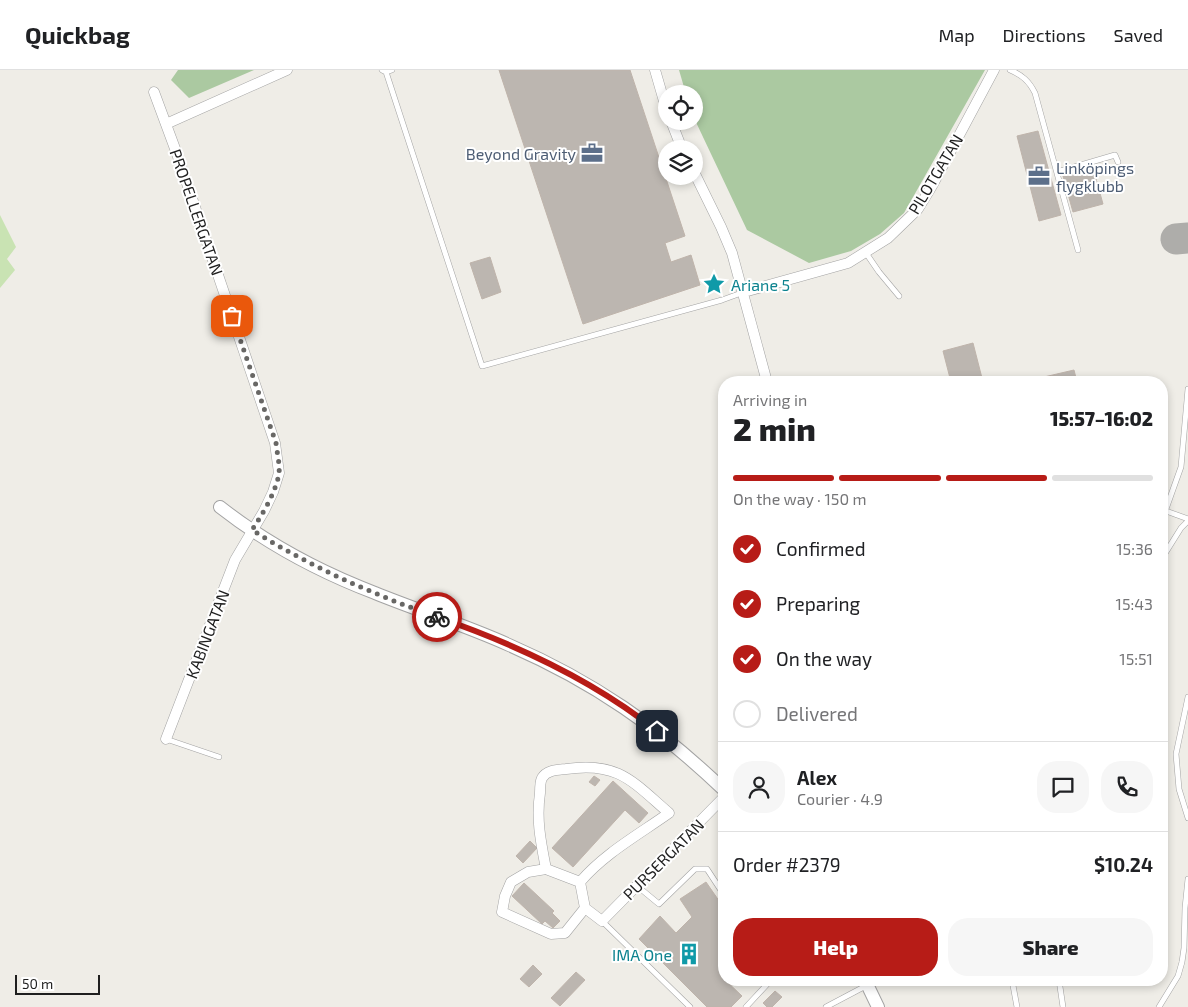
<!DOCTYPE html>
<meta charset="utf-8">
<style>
body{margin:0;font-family:"Exo 2",sans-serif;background:#f6f6f6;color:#202124;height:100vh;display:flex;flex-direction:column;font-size:19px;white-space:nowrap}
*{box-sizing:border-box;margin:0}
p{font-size:16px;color:#757577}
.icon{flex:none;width:28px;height:28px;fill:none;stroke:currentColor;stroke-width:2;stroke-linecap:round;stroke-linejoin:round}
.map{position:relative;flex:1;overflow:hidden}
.side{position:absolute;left:718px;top:306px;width:450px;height:610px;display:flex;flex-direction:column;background:#fff;border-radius:20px;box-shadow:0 2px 8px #0003}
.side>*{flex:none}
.fabs{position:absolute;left:658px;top:15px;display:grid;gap:10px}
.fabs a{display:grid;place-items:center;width:45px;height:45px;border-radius:50%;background:#fff;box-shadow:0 2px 8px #0003;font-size:25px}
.scale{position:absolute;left:15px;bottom:12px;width:85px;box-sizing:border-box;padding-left:5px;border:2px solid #1f1f1f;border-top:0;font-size:14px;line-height:18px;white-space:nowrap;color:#1f1f1f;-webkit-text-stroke:4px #fff;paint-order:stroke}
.pin{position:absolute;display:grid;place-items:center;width:42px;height:42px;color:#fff;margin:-21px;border-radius:10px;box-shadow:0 2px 8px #0006}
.courier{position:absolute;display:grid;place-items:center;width:50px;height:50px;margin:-25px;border:4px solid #b71c17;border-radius:50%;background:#fff;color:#222;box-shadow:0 1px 6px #0007}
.summary em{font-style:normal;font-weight:800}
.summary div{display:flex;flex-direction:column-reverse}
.summary{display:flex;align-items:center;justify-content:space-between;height:85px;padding:0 15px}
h1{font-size:32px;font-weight:800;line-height:38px}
.bar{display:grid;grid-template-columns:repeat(4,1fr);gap:8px 5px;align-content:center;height:60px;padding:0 15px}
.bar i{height:6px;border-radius:4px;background:#e0e0e0}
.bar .active{background:#b71c17}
.bar p{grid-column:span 4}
.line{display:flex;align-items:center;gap:12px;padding:0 15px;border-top:1px solid #e0e0e0}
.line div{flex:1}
.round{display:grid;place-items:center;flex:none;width:52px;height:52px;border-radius:20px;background:#f6f6f6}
ol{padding:0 15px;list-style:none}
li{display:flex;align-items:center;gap:15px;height:55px}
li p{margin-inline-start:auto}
li .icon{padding:5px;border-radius:50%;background:#b71c17;color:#fff;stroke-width:4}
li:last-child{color:#757577}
li i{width:28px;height:28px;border:2px solid #e0e0e0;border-radius:50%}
.button{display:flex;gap:10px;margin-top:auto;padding:10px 15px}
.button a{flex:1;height:58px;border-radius:20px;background:#b71c17;color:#fff;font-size:20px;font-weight:800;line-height:58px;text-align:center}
.button a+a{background:#f6f6f6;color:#202124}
header{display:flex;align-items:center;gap:30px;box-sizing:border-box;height:70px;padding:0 25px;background:#fff;border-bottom:1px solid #e0e0e0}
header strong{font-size:24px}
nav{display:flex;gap:28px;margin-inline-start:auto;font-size:18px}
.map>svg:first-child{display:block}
.grass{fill:#c9e3b3}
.forest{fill:#abc9a1}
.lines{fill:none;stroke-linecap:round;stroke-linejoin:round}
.taxiway{stroke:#aeadaa;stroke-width:31}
.building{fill:#bcb6b0;stroke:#bfb4ab}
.service-casing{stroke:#a3a3a3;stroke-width:6}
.minor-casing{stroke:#a3a3a3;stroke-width:11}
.tertiary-casing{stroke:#a3a3a3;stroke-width:14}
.service{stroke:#fff;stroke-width:5}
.minor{stroke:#fff;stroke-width:10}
.tertiary{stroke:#fff;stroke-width:12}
.done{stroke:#686765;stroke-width:5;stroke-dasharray:0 9}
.route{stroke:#b71c17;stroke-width:6}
.labels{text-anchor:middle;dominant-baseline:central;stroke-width:4;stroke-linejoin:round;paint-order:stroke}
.service-label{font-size:16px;fill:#4e5e75;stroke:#fff;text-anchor:end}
.street-label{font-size:16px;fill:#1f1f1f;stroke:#fff}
.culture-label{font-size:16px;fill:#0d838f;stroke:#fff;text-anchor:start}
</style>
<header>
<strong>Quickbag</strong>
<nav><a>Map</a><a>Directions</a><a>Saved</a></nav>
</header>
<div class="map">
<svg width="1188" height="937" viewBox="0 0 1188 937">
<rect width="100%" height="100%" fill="#efede7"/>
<path class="grass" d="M 0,145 L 16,177 L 7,189 L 15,200 L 0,218 Z"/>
<path class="forest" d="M 178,0 L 254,0 L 189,28 L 171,10 Z
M 679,0 L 985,0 L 904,143 L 880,164 L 851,181 L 809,193 L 747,160 L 694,48 L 694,24 L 686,24 Z"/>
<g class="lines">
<path class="taxiway" d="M 1176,169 L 1188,168"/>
</g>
<path class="building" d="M 499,0 L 630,0 L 685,166 L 665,173 L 671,192 L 691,185 L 700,215 L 583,254 Z
M 1038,61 L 1061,145 L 1039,151 L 1017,66 Z
M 1093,98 L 1103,134 L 1073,142 L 1063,106 Z
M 490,187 L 501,222 L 482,229 L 470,193 Z
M 973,273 L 983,312 L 951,312 L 943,281 Z
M 1074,300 L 1077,312 L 1045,312 L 1044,307 Z
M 594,706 L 600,710 L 595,716 L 589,712 Z
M 613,711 L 648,743 L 639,753 L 625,740 L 573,797 L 552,778 Z
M 530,771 L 537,778 L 523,793 L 516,786 Z
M 706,812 L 724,838 L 724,899 L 722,902 L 724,905 L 722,907 L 742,926 L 731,937 L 707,937 L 639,869 L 660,846 L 676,863 L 692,847 L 680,829 Z
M 524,813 L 554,841 L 552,843 L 560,851 L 553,858 L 545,851 L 542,854 L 512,826 Z
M 533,895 L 542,904 L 529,917 L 520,909 Z
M 576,902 L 585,910 L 560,936 L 551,928 Z
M 775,921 L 782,927 L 772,937 L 767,937 L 763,933 Z"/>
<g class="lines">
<g class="service-casing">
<path id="service" d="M 382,0 L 386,2 L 392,0
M 1010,0 C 1022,5 1029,11 1035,23 L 1078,180
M 386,2 L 482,296 L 722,230 L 744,222
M 1057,102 L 1115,85 L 1118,92
M 866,183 L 879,202 L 899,226
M 1166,441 L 1188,449
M 1161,453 L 1181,397 L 1188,319
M 1161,490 L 1181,458 L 1188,451
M 1188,627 L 1176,684 L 1179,719 L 1188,748
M 166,669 L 219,687
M 636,815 L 659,834 L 695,799 L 707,799 L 724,825
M 602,851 L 690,937
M 1012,910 L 1017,937
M 1059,910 L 1063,937
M 746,937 L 771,910
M 826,937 L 877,910
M 1159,937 L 1178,906 L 1182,892 L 1184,878 L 1185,838 L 1188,809"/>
</g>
<g class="minor-casing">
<path id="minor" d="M 655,0 L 666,38
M 154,22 L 177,84 L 275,373 L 279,403 L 273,422 L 264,441 L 235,490 L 166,669
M 671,51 L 682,79
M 166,54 L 287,0
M 694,102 L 721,157 L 732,183 L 767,312
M 744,222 L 848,193 L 888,168 L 918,139 L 932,116 L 994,0
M 546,799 C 541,773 536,750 540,723 C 540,719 540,712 542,708 C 547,700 557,700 566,699 C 618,691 633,712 669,743 C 638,765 605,783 580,812 L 585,838 L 565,863 L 551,864 L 502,842 L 505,826 L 511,812 L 528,802 L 546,799 L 580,812
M 585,838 L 602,851 L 724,727"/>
</g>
<g class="tertiary-casing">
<path id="tertiary" d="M 220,437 C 266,473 320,502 375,523 C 419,541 465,555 509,575 C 594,612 657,656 724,720
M 865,910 L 878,937"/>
</g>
<use href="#service" class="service"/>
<use href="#minor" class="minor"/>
<use href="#tertiary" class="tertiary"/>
</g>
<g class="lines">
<path class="done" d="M 232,246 L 276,373 C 277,383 280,394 279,404 C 275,424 263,443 252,460 C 311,497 372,524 437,547"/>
<path class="route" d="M 437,547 C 515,574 592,609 657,661"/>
</g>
<defs>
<g id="office-bare" transform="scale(1.725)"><path d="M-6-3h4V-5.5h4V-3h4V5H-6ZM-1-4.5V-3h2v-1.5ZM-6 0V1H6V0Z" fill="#5c6f8a" stroke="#fff" stroke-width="2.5" paint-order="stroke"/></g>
<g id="sight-bare" transform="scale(1.725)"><path d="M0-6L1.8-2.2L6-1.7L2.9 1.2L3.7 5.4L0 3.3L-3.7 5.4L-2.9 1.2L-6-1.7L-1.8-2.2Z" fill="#0f9aa8" stroke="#fff" stroke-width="2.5" paint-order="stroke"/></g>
<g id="building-bare" transform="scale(1.725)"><path d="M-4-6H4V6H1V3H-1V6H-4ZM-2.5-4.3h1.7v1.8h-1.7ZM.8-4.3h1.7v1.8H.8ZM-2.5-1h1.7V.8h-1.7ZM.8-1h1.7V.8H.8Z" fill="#0f9aa8" stroke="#fff" stroke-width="2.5" paint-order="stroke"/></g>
</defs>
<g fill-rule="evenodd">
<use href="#office-bare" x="592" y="83"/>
<use href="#office-bare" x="1039" y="106"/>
<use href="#sight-bare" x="714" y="214"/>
<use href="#building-bare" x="689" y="884"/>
</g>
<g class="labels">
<g class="service-label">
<text x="576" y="83">Beyond Gravity</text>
<text x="1056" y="97" text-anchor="start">Linköpings<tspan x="1056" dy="18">flygklubb</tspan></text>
</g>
<g class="street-label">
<text transform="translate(935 104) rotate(-59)">PILOTGATAN</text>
<text transform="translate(197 142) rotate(71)">PROPELLERGATAN</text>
<text transform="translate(207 564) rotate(-69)">KABINGATAN</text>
<text transform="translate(663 789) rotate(-45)">PURSERGATAN</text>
</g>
<g class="culture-label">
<text x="731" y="214">Ariane 5</text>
<text x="672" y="884" text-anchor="end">IMA One</text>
</g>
</g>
</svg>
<div class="fabs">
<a><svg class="icon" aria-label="locate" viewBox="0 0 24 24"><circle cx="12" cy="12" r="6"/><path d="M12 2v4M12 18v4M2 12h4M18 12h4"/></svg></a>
<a><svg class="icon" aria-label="layers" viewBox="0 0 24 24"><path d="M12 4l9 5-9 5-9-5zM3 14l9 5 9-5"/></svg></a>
</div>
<div class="scale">50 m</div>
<div class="pin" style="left:232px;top:246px;background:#ea580c"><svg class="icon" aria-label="bag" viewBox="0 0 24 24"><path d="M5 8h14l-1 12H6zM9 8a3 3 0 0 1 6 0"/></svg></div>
<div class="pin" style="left:657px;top:661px;background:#1f2937"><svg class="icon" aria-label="home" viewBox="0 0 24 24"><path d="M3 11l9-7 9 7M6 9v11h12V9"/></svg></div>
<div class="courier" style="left:437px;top:547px"><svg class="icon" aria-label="bike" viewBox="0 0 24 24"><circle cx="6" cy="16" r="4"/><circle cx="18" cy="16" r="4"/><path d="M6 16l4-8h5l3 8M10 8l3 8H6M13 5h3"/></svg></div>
<section class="side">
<div class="summary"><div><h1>2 min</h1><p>Arriving in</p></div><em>15:57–16:02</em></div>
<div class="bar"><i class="active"></i><i class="active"></i><i class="active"></i><i></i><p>On the way · 150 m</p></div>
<ol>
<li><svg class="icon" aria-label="check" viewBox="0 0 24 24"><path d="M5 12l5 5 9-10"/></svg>Confirmed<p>15:36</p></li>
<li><svg class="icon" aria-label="check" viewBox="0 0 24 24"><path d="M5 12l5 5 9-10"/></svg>Preparing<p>15:43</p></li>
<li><svg class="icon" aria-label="check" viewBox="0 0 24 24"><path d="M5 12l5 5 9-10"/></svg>On the way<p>15:51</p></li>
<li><i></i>Delivered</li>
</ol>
<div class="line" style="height:90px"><a class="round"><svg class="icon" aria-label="person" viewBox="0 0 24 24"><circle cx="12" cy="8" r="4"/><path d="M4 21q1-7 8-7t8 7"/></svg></a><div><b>Alex</b><p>Courier · 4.9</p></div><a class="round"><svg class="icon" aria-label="chat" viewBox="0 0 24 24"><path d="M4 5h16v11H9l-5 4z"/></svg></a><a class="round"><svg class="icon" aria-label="phone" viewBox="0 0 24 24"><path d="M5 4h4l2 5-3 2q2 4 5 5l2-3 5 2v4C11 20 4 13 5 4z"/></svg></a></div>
<div class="line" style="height:65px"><div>Order #2379</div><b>$10.24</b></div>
<div class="button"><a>Help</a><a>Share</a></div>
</section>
</div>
